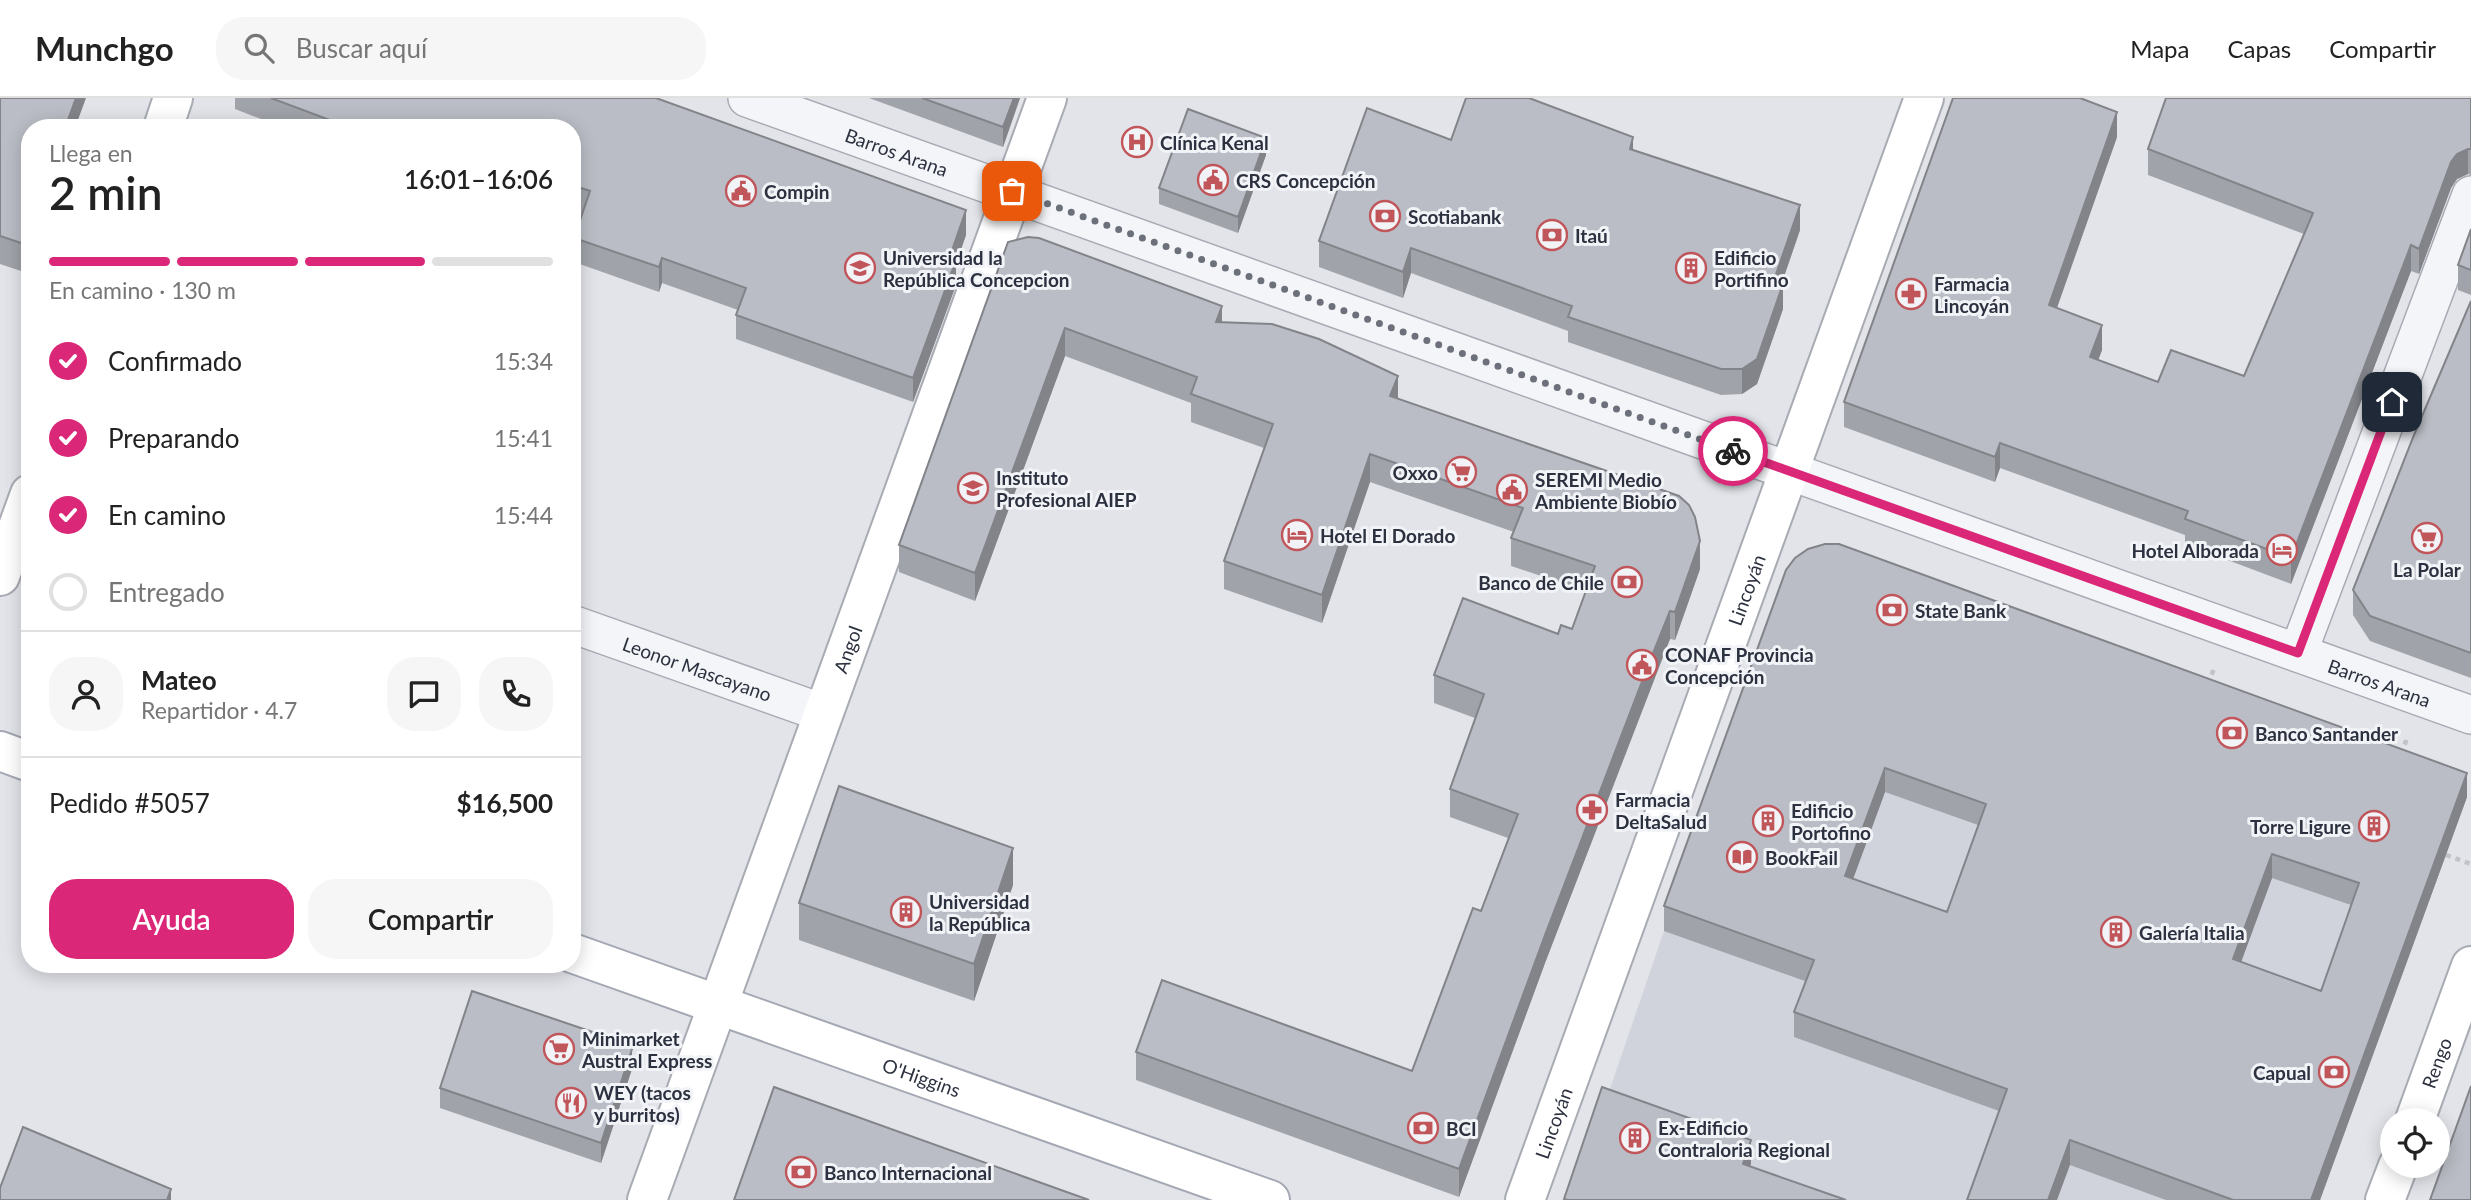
<!DOCTYPE html>
<html lang="es">
<meta charset="utf-8">
<style>
body{margin:0;font-family:Lato,sans-serif;background:#f6f6f6;color:#222;height:100vh;display:flex;flex-direction:column;font-size:26px;white-space:nowrap}
*{box-sizing:border-box;margin:0}
p{font-size:23px;color:#767676}
.icon{flex:none;width:38px;height:38px;fill:none;stroke:currentColor;stroke-width:2;stroke-linecap:round;stroke-linejoin:round}
.map{position:relative;flex:1;overflow:hidden}
.drawer{position:absolute;left:21px;top:21px;width:560px;height:854px;display:flex;flex-direction:column;background:#fff;border-radius:28px;box-shadow:0 4px 18px #0003}
.drawer>*{flex:none}
.controls{position:absolute;left:2380px;top:1010px;display:grid;gap:14px}
.controls a{display:grid;place-items:center;width:70px;height:70px;border-radius:50%;background:#fff;box-shadow:0 4px 18px #0003;font-size:35px}
.pin{position:absolute;display:grid;place-items:center;width:60px;height:60px;color:#fff;margin:-30px;border-radius:14px;box-shadow:0 4px 10px #0006}
.courier{position:absolute;display:grid;place-items:center;width:70px;height:70px;margin:-35px;border:5px solid #db2777;border-radius:50%;background:#fff;color:#222;box-shadow:0 2px 9px #0007}
.head em{font-style:normal;font-weight:600}
.head div{display:flex;flex-direction:column-reverse}
.head{display:flex;align-items:center;justify-content:space-between;height:119px;padding:0 28px}
h1{font-size:46px;font-weight:600;line-height:52px}
.bar{display:grid;grid-template-columns:repeat(4,1fr);gap:10px 7px;align-content:center;height:84px;padding:0 28px}
.bar i{height:9px;border-radius:5px;background:#e0e0e0}
.bar .current{background:#db2777}
.bar p{grid-column:span 4}
.line{display:flex;align-items:center;gap:18px;padding:0 28px;border-top:2px solid #e0e0e0}
.line div{flex:1}
.round{display:grid;place-items:center;flex:none;width:74px;height:74px;border-radius:28px;background:#f6f6f6}
ol{padding:0 28px;list-style:none}
li{display:flex;align-items:center;gap:21px;height:77px}
li p{margin-inline-start:auto}
li .icon{padding:7px;border-radius:50%;background:#db2777;color:#fff;stroke-width:4}
li:last-child{color:#767676}
li i{width:38px;height:38px;border:4px solid #e0e0e0;border-radius:50%}
.cta{display:flex;gap:14px;margin-top:auto;padding:14px 28px}
.cta a{flex:1;height:80px;border-radius:28px;background:#db2777;color:#fff;font-size:28px;font-weight:600;line-height:80px;text-align:center}
.cta a+a{background:#f6f6f6;color:#222}
header{display:flex;align-items:center;gap:42px;box-sizing:border-box;height:98px;padding:0 35px;background:#fff;border-bottom:2px solid #e0e0e0}
header strong{font-size:33px}
nav{display:flex;gap:38px;margin-inline-start:auto;font-size:24px}
.search{width:490px;height:63px;background:#f6f6f6;display:flex;align-items:center;gap:18px;box-sizing:border-box;padding:0 24px;border-radius:28px;color:#767676;font-size:26px}
.map>svg:first-child{display:block}
.built{fill:#d0d3db}
.lines{fill:none;stroke-linecap:round;stroke-linejoin:round}
.street-casing{stroke:#a8abb3;stroke-width:40}
.secondary-casing{stroke:#a8abb3;stroke-width:42}
.primary-casing{stroke:#a3a8b3;stroke-width:42}
.path{stroke:#c0c2c8;stroke-width:4.5;stroke-dasharray:5 5;stroke-linecap:butt}
.street{stroke:#f4f5f8;stroke-width:37}
.secondary{stroke:#fff;stroke-width:38}
.primary{stroke:#fff;stroke-width:38}
.wall{fill:#a0a3a9;fill-rule:evenodd}
.shaded-wall{fill:#82848a}
.building{fill:#babdc5;stroke:#82848a;stroke-width:2;fill-rule:evenodd}
.done{stroke:#6c707a;stroke-width:7;stroke-dasharray:0 12.6}
.route{stroke:#db2777;stroke-width:9}
.labels{text-anchor:middle;dominant-baseline:central;stroke-width:6;stroke-linejoin:round;paint-order:stroke}
.poi-label{font-size:19px;font-weight:bold;fill:#2c313f;stroke:#f2f3f7;text-anchor:start}
.street-label{font-size:19px;fill:#2c313f;stroke:#f2f3f7}
</style>
<header>
<strong>Munchgo</strong>
<div class="search"><svg class="icon" aria-label="search" viewBox="0 0 24 24"><circle cx="10" cy="10" r="6"/><path d="M15 15l6 6"/></svg>Buscar aquí</div>
<nav><a>Mapa</a><a>Capas</a><a>Compartir</a></nav>
</header>
<div class="map">
<svg width="2471" height="1102" viewBox="0 0 2471 1102">
<rect width="100%" height="100%" fill="#e2e4e9"/>
<path class="built" d="M 1786,497 L 2025,539 L 2467,699 L 2320,1102 L 1572,1102 L 1664,833 Z"/>
<g class="lines">
<g class="street-casing">
<g id="street">
<path id="s1" d="M 747,0 L 2471,617"/>
<path id="s2" d="M 572,526 L 823,615"/>
<path d="M 2298,555 L 2471,97"/>
</g>
</g>
<g class="secondary-casing">
<g id="secondary">
<path d="M 163,30 L 173,0"/>
<path d="M 0,478 L 30,396"/>
<path id="s3" d="M 2415,1022 L 2471,868"/>
<path id="s4" d="M 647,1102 L 1047,0"/>
<path id="s5" d="M 1525,1102 L 1924,0"/>
<path d="M 2385,1102 L 2398,1068"/>
</g>
</g>
<g class="primary-casing">
<g id="primary">
<path d="M 0,653 L 30,664"/>
<path id="s6" d="M 572,855 L 1270,1102"/>
</g>
</g>
<path class="path" d="M 2208,586 L 2215,568
M 2401,656 L 2408,638
M 2446,757 L 2471,766"/>
<use href="#street" class="street"/>
<use href="#secondary" class="secondary"/>
<use href="#primary" class="primary"/>
</g>
<path class="wall" d="M 0,0 L 30,30 L 30,157 L 24,174 L 0,166 Z
M 235,0 L 656,0 L 966,137 L 956,166 L 956,187 L 913,304 L 736,241 L 736,217 L 738,212 L 662,185 L 659,194 L 574,164 L 574,140 L 582,115 L 572,112 L 572,30 L 284,30 L 235,11 Z
M 869,0 L 1020,0 L 1003,49 Z
M 2471,0 L 2471,77 L 2468,76 L 2457,81 L 2451,90 L 2419,176 L 2411,173 L 2291,486 L 2185,446 L 2185,437 L 2000,370 L 1995,384 L 1844,329 L 1844,304 L 2117,39 L 2057,210 L 2102,252 L 2098,262 L 2158,284 L 2244,278 L 2304,136 L 2148,77 L 2148,51 Z
M 1451,42 L 1633,52 L 1800,132 L 1782,185 L 1783,211 L 1757,286 L 1742,296 L 1721,297 L 1568,244 L 1568,233 L 1411,175 L 1403,200 L 1319,169 L 1319,143 Z
M 1266,57 L 1238,135 L 1159,106 L 1159,90 Z
M 2471,131 L 2471,197 L 2458,192 L 2458,167 Z
M 1028,139 L 1398,301 L 1700,471 L 1675,542 L 1670,541 L 1651,588 L 1545,865 L 1459,1099 L 1136,982 L 1136,954 L 1412,973 L 1481,813 L 1508,740 L 1450,719 L 1450,691 L 1475,620 L 1434,605 L 1434,577 L 1572,531 L 1586,493 L 1511,468 L 1511,440 L 1514,434 L 1370,384 L 1322,525 L 1224,491 L 1224,463 L 1264,350 L 1191,324 L 1191,305 L 1065,258 L 975,503 L 899,474 L 899,447 Z
M 2471,203 L 2471,580 L 2370,543 L 2353,517 L 2353,492 Z
M 1786,472 L 2467,699 L 2320,1102 L 2166,1102 L 2070,1067 L 1999,1013 L 1794,939 L 1794,914 L 1805,883 L 1664,833 L 1664,808 ZM 1885,694 L 1978,727 L 1947,814 L 1853,781 ZM 2272,780 L 2351,807 L 2321,893 L 2241,864 Z
M 1013,787 L 974,903 L 799,842 L 799,805 Z
M 632,971 L 601,1065 L 440,1010 L 440,990 Z"/>
<path class="shaded-wall" d="M 76,0 L 86,0 L 75,30 L 65,30 Z
M 1014,0 L 1020,0 L 1003,49 L 1003,29 Z
M 2117,14 L 2117,39 L 2049,232 L 2049,207 Z
M 1633,39 L 1633,64 L 1630,51 Z
M 1266,40 L 1266,57 L 1238,135 L 1238,119 Z
M 2468,51 L 2468,76 L 2457,81 L 2451,90 L 2419,176 L 2419,151 L 2451,64 L 2457,56 Z
M 1800,107 L 1800,132 L 1774,207 L 1774,182 Z
M 966,112 L 966,137 L 956,166 L 956,187 L 913,304 L 913,280 L 948,164 Z
M 30,129 L 30,157 L 24,174 L 24,146 Z
M 2411,147 L 2411,173 L 2291,486 L 2291,460 Z
M 1411,150 L 1411,175 L 1403,200 L 1403,174 Z
M 662,160 L 662,185 L 659,194 L 659,169 Z
M 1783,186 L 1783,211 L 1757,286 L 1742,296 L 1742,271 Z
M 1222,208 L 1222,236 L 1216,224 Z
M 2102,227 L 2102,252 L 2090,284 L 2090,259 Z
M 1065,230 L 1065,258 L 975,503 L 975,475 Z
M 1398,278 L 1398,306 L 1390,298 Z
M 2000,345 L 2000,370 L 1995,384 L 1995,359 Z
M 1370,356 L 1370,384 L 1322,525 L 1322,497 Z
M 1700,443 L 1700,471 L 1675,542 L 1675,514 Z
M 1670,513 L 1670,541 L 1545,865 L 1459,1099 L 1459,1071 L 1545,837 Z
M 1885,670 L 1885,694 L 1845,803 L 1845,778 Z
M 2467,675 L 2467,699 L 2320,1102 L 2311,1102 Z
M 1013,750 L 1013,787 L 974,903 L 974,866 Z
M 2272,756 L 2272,780 L 2233,886 L 2233,861 Z
M 632,951 L 632,971 L 601,1065 L 601,1045 Z
M 1751,1042 L 1751,1066 L 1743,1090 L 1743,1066 Z
M 2070,1042 L 2070,1067 L 2057,1102 L 2048,1102 Z
M 171,1091 L 171,1102 L 167,1102 Z"/>
<path class="building" d="M 0,0 L 76,0 L 65,30 L 30,30 L 30,129 L 24,146 L 0,138 Z
M 271,0 L 656,0 L 966,112 L 948,164 L 956,162 L 913,280 L 736,217 L 746,190 L 662,160 L 659,169 L 574,140 L 590,93 L 572,87 L 572,30 L 351,30 Z
M 922,0 L 1014,0 L 1003,29 Z
M 1466,0 L 1529,0 L 1633,39 L 1630,51 L 1800,107 L 1774,182 L 1783,186 L 1757,261 L 1742,271 L 1721,271 L 1568,219 L 1572,208 L 1411,150 L 1403,174 L 1319,143 L 1367,10 L 1451,42 Z
M 1953,0 L 2080,0 L 2117,14 L 2049,207 L 2102,227 L 2090,259 L 2158,284 L 2171,252 L 2244,278 L 2313,115 L 2148,51 L 2166,0 L 2471,0 L 2471,51 L 2468,51 L 2457,56 L 2451,64 L 2419,151 L 2411,147 L 2291,460 L 2185,421 L 2188,413 L 2000,345 L 1995,359 L 1844,304 Z
M 1188,11 L 1266,40 L 1238,119 L 1159,90 Z
M 2471,131 L 2471,172 L 2458,167 Z
M 1028,139 L 1039,140 L 1222,208 L 1216,224 L 1272,226 L 1319,241 L 1398,278 L 1390,298 L 1679,398 L 1689,407 L 1695,419 L 1700,443 L 1675,514 L 1670,513 L 1651,560 L 1545,837 L 1459,1071 L 1136,954 L 1162,882 L 1412,973 L 1473,810 L 1481,813 L 1518,716 L 1450,691 L 1484,596 L 1434,577 L 1463,500 L 1558,536 L 1561,527 L 1572,531 L 1595,468 L 1511,440 L 1523,410 L 1370,356 L 1322,497 L 1224,463 L 1273,326 L 1191,296 L 1197,279 L 1065,230 L 975,475 L 899,447 L 1008,144 Z
M 2471,203 L 2471,555 L 2370,518 L 2353,492 L 2414,337 Z
M 1825,446 L 1839,446 L 2467,675 L 2311,1102 L 2233,1102 L 2070,1042 L 2048,1102 L 1967,1102 L 2007,991 L 1794,914 L 1814,862 L 1664,808 L 1786,472 L 1795,460 L 1808,451 ZM 1885,670 L 1986,706 L 1947,814 L 1845,778 ZM 2272,756 L 2359,785 L 2321,893 L 2233,861 Z
M 839,688 L 1013,750 L 974,866 L 799,805 Z
M 472,893 L 619,943 L 632,951 L 601,1045 L 440,990 Z
M 2471,988 L 2471,1102 L 2430,1102 Z
M 774,989 L 1089,1102 L 734,1102 Z
M 1602,989 L 1751,1042 L 1743,1066 L 1846,1102 L 1568,1102 L 1564,1101 Z
M 23,1029 L 171,1091 L 167,1102 L 0,1102 L 0,1090 Z"/>
<g class="lines">
<path class="done" d="M 1012,93 L 1733,353"/>
<path class="route" d="M 1733,353 L 2298,555 L 2392,304"/>
</g>
<defs>
<g id="hospital-ring" transform="scale(1.575)"><circle r="9.5" fill="#f2f3f7" stroke="#c0555a" stroke-width="1.5"/><path d="M-5-5h3v3.5h4V-5h3V5h-3V1.5h-4V5h-3Z" fill="#c0555a"/></g>
<g id="civic-ring" transform="scale(1.575)"><circle r="9.5" fill="#f2f3f7" stroke="#c0555a" stroke-width="1.5"/><path d="M-.6-6.5H3V-4.5H.6V-3L4-1V1h2V6H-6V1h2V-1L-.6-3ZM-1.2 2.5V6h2.4V2.5Z" fill="#c0555a"/></g>
<g id="bank-ring" transform="scale(1.575)"><circle r="9.5" fill="#f2f3f7" stroke="#c0555a" stroke-width="1.5"/><path d="M-6-4H6V4H-6ZM0-2.3a2.3 2.3 0 1 0 0 4.6a2.3 2.3 0 1 0 0-4.6Z" fill="#c0555a"/></g>
<g id="university-ring" transform="scale(1.575)"><circle r="9.5" fill="#f2f3f7" stroke="#c0555a" stroke-width="1.5"/><path d="M0-5L7-2L0 1L-7-2ZM-4 1L0 2.5L4 1V4Q0 6-4 4Z" fill="#c0555a"/></g>
<g id="building-ring" transform="scale(1.575)"><circle r="9.5" fill="#f2f3f7" stroke="#c0555a" stroke-width="1.5"/><path d="M-4-6H4V6H1V3H-1V6H-4ZM-2.5-4.3h1.7v1.8h-1.7ZM.8-4.3h1.7v1.8H.8ZM-2.5-1h1.7V.8h-1.7ZM.8-1h1.7V.8H.8Z" fill="#c0555a"/></g>
<g id="pharmacy-ring" transform="scale(1.575)"><circle r="9.5" fill="#f2f3f7" stroke="#c0555a" stroke-width="1.5"/><path d="M-2-6h4v4h4v4h-4v4h-4v-4h-4v-4h4Z" fill="#c0555a"/></g>
<g id="supermarket-ring" transform="scale(1.575)"><circle r="9.5" fill="#f2f3f7" stroke="#c0555a" stroke-width="1.5"/><path d="M-6-5.5h2.5l.6 2H6L4.5 2H-2.5L-4.4-4H-6ZM-1.5 3.2a1.3 1.3 0 1 0 .1 0ZM3 3.2a1.3 1.3 0 1 0 .1 0Z" fill="#c0555a"/></g>
<g id="hotel-ring" transform="scale(1.575)"><circle r="9.5" fill="#f2f3f7" stroke="#c0555a" stroke-width="1.5"/><path d="M-6-4.5h1.5V1H6V5H4.5V3h-9V5H-6ZM-4 0a1.8 1.8 0 1 1 3.6 0ZM.5 0V-2.5h3Q6-2.5 6 0Z" fill="#c0555a"/></g>
<g id="library-ring" transform="scale(1.575)"><circle r="9.5" fill="#f2f3f7" stroke="#c0555a" stroke-width="1.5"/><path d="M-6-4Q-3-5.5-.7-3.5V5Q-3 3-6 4ZM6-4Q3-5.5 .7-3.5V5Q3 3 6 4Z" fill="#c0555a"/></g>
<g id="restaurant-ring" transform="scale(1.575)"><circle r="9.5" fill="#f2f3f7" stroke="#c0555a" stroke-width="1.5"/><path d="M-5-6h1v4h1v-4h1v4h1v-4h1v5L-1.5 .5V6h-2V.5L-5-1ZM5-6V6H3V1.5H1.5Q1.5-4 5-6Z" fill="#c0555a"/></g>
</defs>
<g fill-rule="evenodd">
<use href="#hospital-ring" x="1137" y="44"/>
<use href="#civic-ring" x="1213" y="82"/>
<use href="#civic-ring" x="741" y="93"/>
<use href="#bank-ring" x="1385" y="118"/>
<use href="#bank-ring" x="1552" y="137"/>
<use href="#university-ring" x="860" y="170"/>
<use href="#building-ring" x="1691" y="170"/>
<use href="#pharmacy-ring" x="1911" y="196"/>
<use href="#supermarket-ring" x="1461" y="374"/>
<use href="#university-ring" x="973" y="390"/>
<use href="#civic-ring" x="1512" y="392"/>
<use href="#hotel-ring" x="1297" y="437"/>
<use href="#supermarket-ring" x="2427" y="440"/>
<use href="#hotel-ring" x="2282" y="452"/>
<use href="#bank-ring" x="1627" y="484"/>
<use href="#bank-ring" x="1892" y="512"/>
<use href="#civic-ring" x="1642" y="567"/>
<use href="#bank-ring" x="2232" y="635"/>
<use href="#pharmacy-ring" x="1592" y="712"/>
<use href="#building-ring" x="1768" y="723"/>
<use href="#building-ring" x="2374" y="728"/>
<use href="#library-ring" x="1742" y="759"/>
<use href="#building-ring" x="906" y="814"/>
<use href="#building-ring" x="2116" y="834"/>
<use href="#supermarket-ring" x="559" y="951"/>
<use href="#bank-ring" x="2334" y="974"/>
<use href="#restaurant-ring" x="571" y="1005"/>
<use href="#bank-ring" x="1423" y="1030"/>
<use href="#building-ring" x="1635" y="1040"/>
<use href="#bank-ring" x="801" y="1074"/>
</g>
<g class="labels">
<g class="poi-label">
<text x="1160" y="44">Clínica Kenal</text>
<text x="1236" y="82">CRS Concepción</text>
<text x="764" y="93">Compin</text>
<text x="1408" y="118">Scotiabank</text>
<text x="1575" y="137">Itaú</text>
<text x="883" y="159">Universidad la<tspan x="883" dy="22">República Concepcion</tspan></text>
<text x="1714" y="159">Edificio<tspan x="1714" dy="22">Portifino</tspan></text>
<text x="1934" y="185">Farmacia<tspan x="1934" dy="22">Lincoyán</tspan></text>
<text x="1438" y="374" text-anchor="end">Oxxo</text>
<text x="996" y="379">Instituto<tspan x="996" dy="22">Profesional AIEP</tspan></text>
<text x="1535" y="381">SEREMI Medio<tspan x="1535" dy="22">Ambiente Biobío</tspan></text>
<text x="1320" y="437">Hotel El Dorado</text>
<text x="2259" y="452" text-anchor="end">Hotel Alborada</text>
<text x="2427" y="471" text-anchor="middle">La Polar</text>
<text x="1604" y="484" text-anchor="end">Banco de Chile</text>
<text x="1915" y="512">State Bank</text>
<text x="1665" y="556">CONAF Provincia<tspan x="1665" dy="22">Concepción</tspan></text>
<text x="2255" y="635">Banco Santander</text>
<text x="1615" y="701">Farmacia<tspan x="1615" dy="22">DeltaSalud</tspan></text>
<text x="1791" y="712">Edificio<tspan x="1791" dy="22">Portofino</tspan></text>
<text x="2351" y="728" text-anchor="end">Torre Ligure</text>
<text x="1765" y="759">BookFail</text>
<text x="929" y="803">Universidad<tspan x="929" dy="22">la República</tspan></text>
<text x="2139" y="834">Galería Italia</text>
<text x="582" y="940">Minimarket<tspan x="582" dy="22">Austral Express</tspan></text>
<text x="2311" y="974" text-anchor="end">Capual</text>
<text x="594" y="994">WEY (tacos<tspan x="594" dy="22">y burritos)</tspan></text>
<text x="1658" y="1029">Ex-Edificio<tspan x="1658" dy="22">Contraloria Regional</tspan></text>
<text x="1446" y="1030">BCI</text>
<text x="824" y="1074">Banco Internacional</text>
</g>
<g class="street-label">
<text stroke="none"><textPath href="#s1" startOffset="159">Barros Arana</textPath></text>
<text stroke="none"><textPath href="#s5" startOffset="649">Lincoyán</textPath></text>
<text stroke="none"><textPath href="#s4" startOffset="586">Angol</textPath></text>
<text stroke="none"><textPath href="#s2" startOffset="133">Leonor Mascayano</textPath></text>
<text stroke="none"><textPath href="#s1" startOffset="1734">Barros Arana</textPath></text>
<text stroke="none"><textPath href="#s3" startOffset="61">Rengo</textPath></text>
<text stroke="none"><textPath href="#s6" startOffset="371">O'Higgins</textPath></text>
<text stroke="none"><textPath href="#s5" startOffset="82">Lincoyán</textPath></text>
</g>
</g>
</svg>
<div class="controls">
<a><svg class="icon" aria-label="locate" viewBox="0 0 24 24"><circle cx="12" cy="12" r="6"/><path d="M12 2v4M12 18v4M2 12h4M18 12h4"/></svg></a>
</div>
<div class="pin" style="left:1012px;top:93px;background:#ea580c"><svg class="icon" aria-label="bag" viewBox="0 0 24 24"><path d="M5 8h14l-1 12H6zM9 8a3 3 0 0 1 6 0"/></svg></div>
<div class="pin" style="left:2392px;top:304px;background:#1f2937"><svg class="icon" aria-label="home" viewBox="0 0 24 24"><path d="M3 11l9-7 9 7M6 9v11h12V9"/></svg></div>
<div class="courier" style="left:1733px;top:353px"><svg class="icon" aria-label="bike" viewBox="0 0 24 24"><circle cx="6" cy="16" r="4"/><circle cx="18" cy="16" r="4"/><path d="M6 16l4-8h5l3 8M10 8l3 8H6M13 5h3"/></svg></div>
<section class="drawer">
<div class="head"><div><h1>2 min</h1><p>Llega en</p></div><em>16:01–16:06</em></div>
<div class="bar"><i class="current"></i><i class="current"></i><i class="current"></i><i></i><p>En camino · 130 m</p></div>
<ol>
<li><svg class="icon" aria-label="check" viewBox="0 0 24 24"><path d="M5 12l5 5 9-10"/></svg>Confirmado<p>15:34</p></li>
<li><svg class="icon" aria-label="check" viewBox="0 0 24 24"><path d="M5 12l5 5 9-10"/></svg>Preparando<p>15:41</p></li>
<li><svg class="icon" aria-label="check" viewBox="0 0 24 24"><path d="M5 12l5 5 9-10"/></svg>En camino<p>15:44</p></li>
<li><i></i>Entregado</li>
</ol>
<div class="line" style="height:126px"><a class="round"><svg class="icon" aria-label="person" viewBox="0 0 24 24"><circle cx="12" cy="8" r="4"/><path d="M4 21q1-7 8-7t8 7"/></svg></a><div><b>Mateo</b><p>Repartidor · 4.7</p></div><a class="round"><svg class="icon" aria-label="chat" viewBox="0 0 24 24"><path d="M4 5h16v11H9l-5 4z"/></svg></a><a class="round"><svg class="icon" aria-label="phone" viewBox="0 0 24 24"><path d="M5 4h4l2 5-3 2q2 4 5 5l2-3 5 2v4C11 20 4 13 5 4z"/></svg></a></div>
<div class="line" style="height:91px"><div>Pedido #5057</div><b>$16,500</b></div>
<div class="cta"><a>Ayuda</a><a>Compartir</a></div>
</section>
</div>
